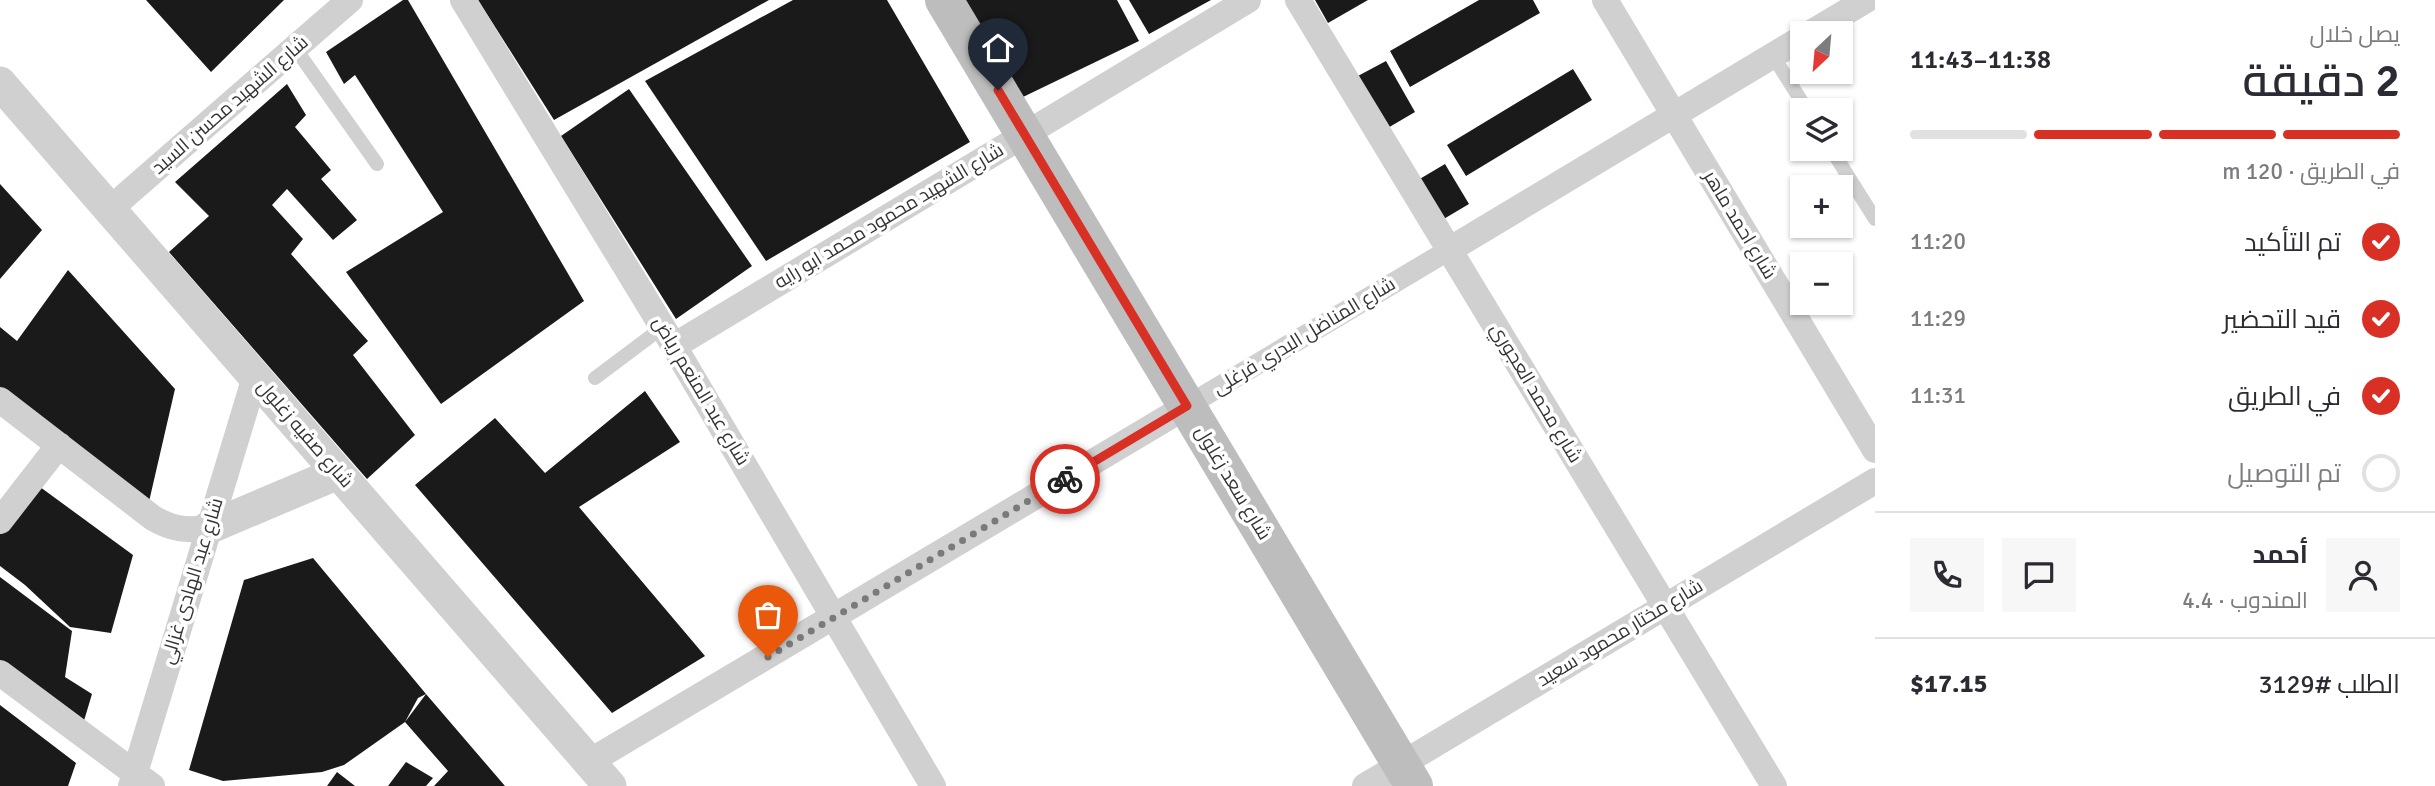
<!DOCTYPE html>
<html lang="ar">
<meta charset="utf-8">
<style>
body{margin:0;font-family:Signika,Cairo,sans-serif;background:#f7f7f7;color:#2b2b33;direction:rtl;height:100vh;display:flex;flex-direction:column;font-size:26px;white-space:nowrap}
*{box-sizing:border-box;margin:0}
p{font-size:23px;color:#7c7c81}
.icon{flex:none;width:38px;height:38px;fill:none;stroke:currentColor;stroke-width:2;stroke-linecap:round;stroke-linejoin:round}
.map{position:relative;flex:1;overflow:hidden;direction:ltr}
.side{display:flex;flex-direction:column;background:#fff;width:560px}
.side>*{flex:none}
.needle{width:46px;rotate:206deg}
.buttons{position:absolute;left:1790px;top:21px;display:grid;gap:14px}
.buttons a{display:grid;place-items:center;width:63px;height:63px;border-radius:0px;background:#fff;box-shadow:0 2px 5px #0004;font-size:35px}
.pin{position:absolute;display:grid;place-items:center;width:60px;height:60px;color:#fff;margin:-72px -30px;border-radius:50% 50% 50% 0;rotate:-45deg;box-shadow:0 0 7px #0007}
.pin .icon{rotate:45deg}
.courier{position:absolute;display:grid;place-items:center;width:70px;height:70px;margin:-35px;border:5px solid #d93025;border-radius:50%;background:#fff;color:#222;box-shadow:0 2px 9px #0007}
.summary em{font-style:normal;font-weight:600}
.summary div{display:flex;flex-direction:column-reverse}
.summary{display:flex;align-items:center;justify-content:space-between;height:119px;padding:0 35px}
h1{font-size:46px;font-weight:600;line-height:52px}
.bar{display:grid;grid-template-columns:repeat(4,1fr);gap:10px 7px;align-content:center;height:84px;padding:0 35px}
.bar i{height:9px;border-radius:5px;background:#e1e1e2}
.bar .current{background:#d93025}
.bar p{grid-column:span 4}
.line{display:flex;align-items:center;gap:18px;padding:0 35px;border-top:2px solid #e1e1e2}
.line div{flex:1}
.round{display:grid;place-items:center;flex:none;width:74px;height:74px;border-radius:0px;background:#f7f7f7}
ol{padding:0 35px;list-style:none}
li{display:flex;align-items:center;gap:21px;height:77px}
li p{margin-inline-start:auto}
li .icon{padding:7px;border-radius:50%;background:#d93025;color:#fff;stroke-width:4}
li:last-child{color:#7c7c81}
li i{width:38px;height:38px;border:4px solid #e1e1e2;border-radius:50%}
main{display:flex;flex:1;min-height:0}
.map>svg:first-child{display:block}
.building{fill:#1a1a1a}
.lines{fill:none;stroke-linecap:round;stroke-linejoin:round}
.service{stroke:#d0d0d0;stroke-width:14}
.pedestrian{stroke:#d0d0d0;stroke-width:21}
.minor{stroke:#d0d0d0;stroke-width:26}
.tertiary{stroke:#d0d0d0;stroke-width:33}
.secondary{stroke:#bdbdbd;stroke-width:38}
.done{stroke:#7a7a7a;stroke-width:7;stroke-dasharray:0 12.6}
.route{stroke:#d93025;stroke-width:9}
.labels{text-anchor:middle;dominant-baseline:central;stroke-width:7;stroke-linejoin:round;paint-order:stroke}
.street-label{font-size:19px;fill:#333;stroke:#fff}
</style>
<main>
<section class="side">
<div class="summary"><div><h1>2 دقيقة</h1><p>يصل خلال</p></div><em>11:38–11:43</em></div>
<div class="bar"><i class="current"></i><i class="current"></i><i class="current"></i><i></i><p>في الطريق · 120 m</p></div>
<ol>
<li><svg class="icon" aria-label="check" viewBox="0 0 24 24"><path d="M5 12l5 5 9-10"/></svg>تم التأكيد<p>11:20</p></li>
<li><svg class="icon" aria-label="check" viewBox="0 0 24 24"><path d="M5 12l5 5 9-10"/></svg>قيد التحضير<p>11:29</p></li>
<li><svg class="icon" aria-label="check" viewBox="0 0 24 24"><path d="M5 12l5 5 9-10"/></svg>في الطريق<p>11:31</p></li>
<li><i></i>تم التوصيل</li>
</ol>
<div class="line" style="height:126px"><a class="round"><svg class="icon" aria-label="person" viewBox="0 0 24 24"><circle cx="12" cy="8" r="4"/><path d="M4 21q1-7 8-7t8 7"/></svg></a><div><b>أحمد</b><p>المندوب · 4.4</p></div><a class="round"><svg class="icon" aria-label="chat" viewBox="0 0 24 24"><path d="M4 5h16v11H9l-5 4z"/></svg></a><a class="round"><svg class="icon" aria-label="phone" viewBox="0 0 24 24"><path d="M5 4h4l2 5-3 2q2 4 5 5l2-3 5 2v4C11 20 4 13 5 4z"/></svg></a></div>
<div class="line" style="height:91px"><div>الطلب #3129</div><b>$17.15</b></div>
</section>
<div class="map">
<svg width="1875" height="786" viewBox="0 0 1875 786">
<rect width="100%" height="100%" fill="#fff"/>
<path class="building" d="M 146,0 L 284,0 L 211,72 Z
M 403,0 L 408,0 L 584,301 L 441,404 L 346,272 L 443,212 L 355,75 L 344,84 L 326,52 Z
M 478,0 L 769,0 L 554,120 Z
M 793,0 L 887,0 L 970,142 L 766,261 L 645,81 Z
M 961,0 L 1117,0 L 1139,41 L 1023,97 Z
M 1129,0 L 1211,0 L 1149,34 Z
M 1315,0 L 1368,0 L 1328,23 Z
M 1479,0 L 1533,0 L 1540,13 L 1410,87 L 1390,51 Z
M 1386,61 L 1415,112 L 1386,129 L 1356,77 Z
M 1573,69 L 1592,100 L 1466,176 L 1447,145 Z
M 287,84 L 306,115 L 295,127 L 331,170 L 321,179 L 357,220 L 333,240 L 287,189 L 272,205 L 303,239 L 291,254 L 368,341 L 353,355 L 415,435 L 367,479 L 169,252 L 209,216 L 175,182 Z
M 629,89 L 752,266 L 676,319 L 561,136 Z
M 1445,164 L 1469,204 L 1442,220 L 1418,180 Z
M 0,184 L 42,230 L 0,279 Z
M 68,270 L 175,389 L 148,506 L 0,392 L 0,327 L 17,341 Z
M 645,391 L 680,442 L 579,507 L 705,656 L 612,713 L 415,485 L 495,418 L 545,473 Z
M 36,484 L 133,555 L 111,633 L 70,627 L 25,585 L 0,566 L 0,531 Z
M 313,558 L 426,694 L 418,698 L 405,722 L 344,765 L 322,772 L 223,781 L 189,770 L 244,580 Z
M 0,577 L 72,631 L 65,677 L 92,694 L 83,724 L 0,664 Z
M 426,694 L 505,786 L 434,786 L 448,771 L 405,722 Z
M 0,705 L 76,763 L 68,786 L 0,786 Z
M 406,762 L 433,778 L 426,786 L 388,786 Z
M 337,772 L 355,786 L 327,786 Z"/>
<g class="lines">
<path class="service" d="M 295,48 L 377,164
M 1773,56 L 1807,110
M 1831,149 L 1875,219
M 595,378 L 663,327"/>
<path class="pedestrian" d="M 1187,406 L 1449,250"/>
<path class="minor" d="M 463,0 L 674,346 L 933,786
M 1298,0 L 1774,786
M 1605,0 L 1875,450
M 1811,33 L 1866,0
M 110,209 L 350,0
M 1449,250 L 1802,38
M 674,346 L 1248,0
M 0,400 L 153,518 C 172,529 186,531 208,528
M 0,521 L 59,445
M 0,673 L 152,786
M 589,762 L 1187,406
M 131,786 L 255,377
M 1365,786 L 1875,481"/>
<path class="tertiary" d="M 0,83 L 610,786
M 208,528 L 338,473"/>
<path class="secondary" d="M 944,0 L 1414,786"/>
</g>
<g class="lines">
<path class="done" d="M 768,657 L 1065,479"/>
<path class="route" d="M 998,90 L 1187,406 L 1065,479"/>
</g>
<g class="labels">
<g class="street-label">
<text transform="translate(230 105) rotate(-41)">شارع الشهيد محسن السيد</text>
<text transform="translate(889 216) rotate(-31)">شارع الشهيد محمود محمد ابو رايه</text>
<text transform="translate(1740 225) rotate(59)">شارع احمد ماهر</text>
<text transform="translate(1304 336) rotate(-31)">شارع المناضل البدري فرغلى</text>
<text transform="translate(701 391) rotate(59)">شارع عبد المنعم رياض</text>
<text transform="translate(1536 393) rotate(59)">شارع محمد العجوري</text>
<text transform="translate(305 434) rotate(49)">شارع صفيه زغلول</text>
<text transform="translate(1233 483) rotate(59)">شارع سعد زغلول</text>
<text transform="translate(192 581) rotate(-73)">شارع عبد الهادى غزالي</text>
<text transform="translate(1620 633) rotate(-31)">شارع مختار محمود سعيد</text>
</g>
</g>
</svg>
<div class="buttons">
<a><svg class="needle" viewBox="-14 -14 28 28"><path d="M0-13l5 13h-10z" fill="#e53935"/><path d="M0 13l5-13h-10z" fill="#7c7c81"/></svg></a>
<a><svg class="icon" aria-label="layers" viewBox="0 0 24 24"><path d="M12 4l9 5-9 5-9-5zM3 14l9 5 9-5"/></svg></a>
<a>+</a>
<a>−</a>
</div>
<div class="pin" style="left:768px;top:657px;background:#ea580c"><svg class="icon" aria-label="bag" viewBox="0 0 24 24"><path d="M5 8h14l-1 12H6zM9 8a3 3 0 0 1 6 0"/></svg></div>
<div class="pin" style="left:998px;top:90px;background:#1f2937"><svg class="icon" aria-label="home" viewBox="0 0 24 24"><path d="M3 11l9-7 9 7M6 9v11h12V9"/></svg></div>
<div class="courier" style="left:1065px;top:479px"><svg class="icon" aria-label="bike" viewBox="0 0 24 24"><circle cx="6" cy="16" r="4"/><circle cx="18" cy="16" r="4"/><path d="M6 16l4-8h5l3 8M10 8l3 8H6M13 5h3"/></svg></div>
</div>
</main>
